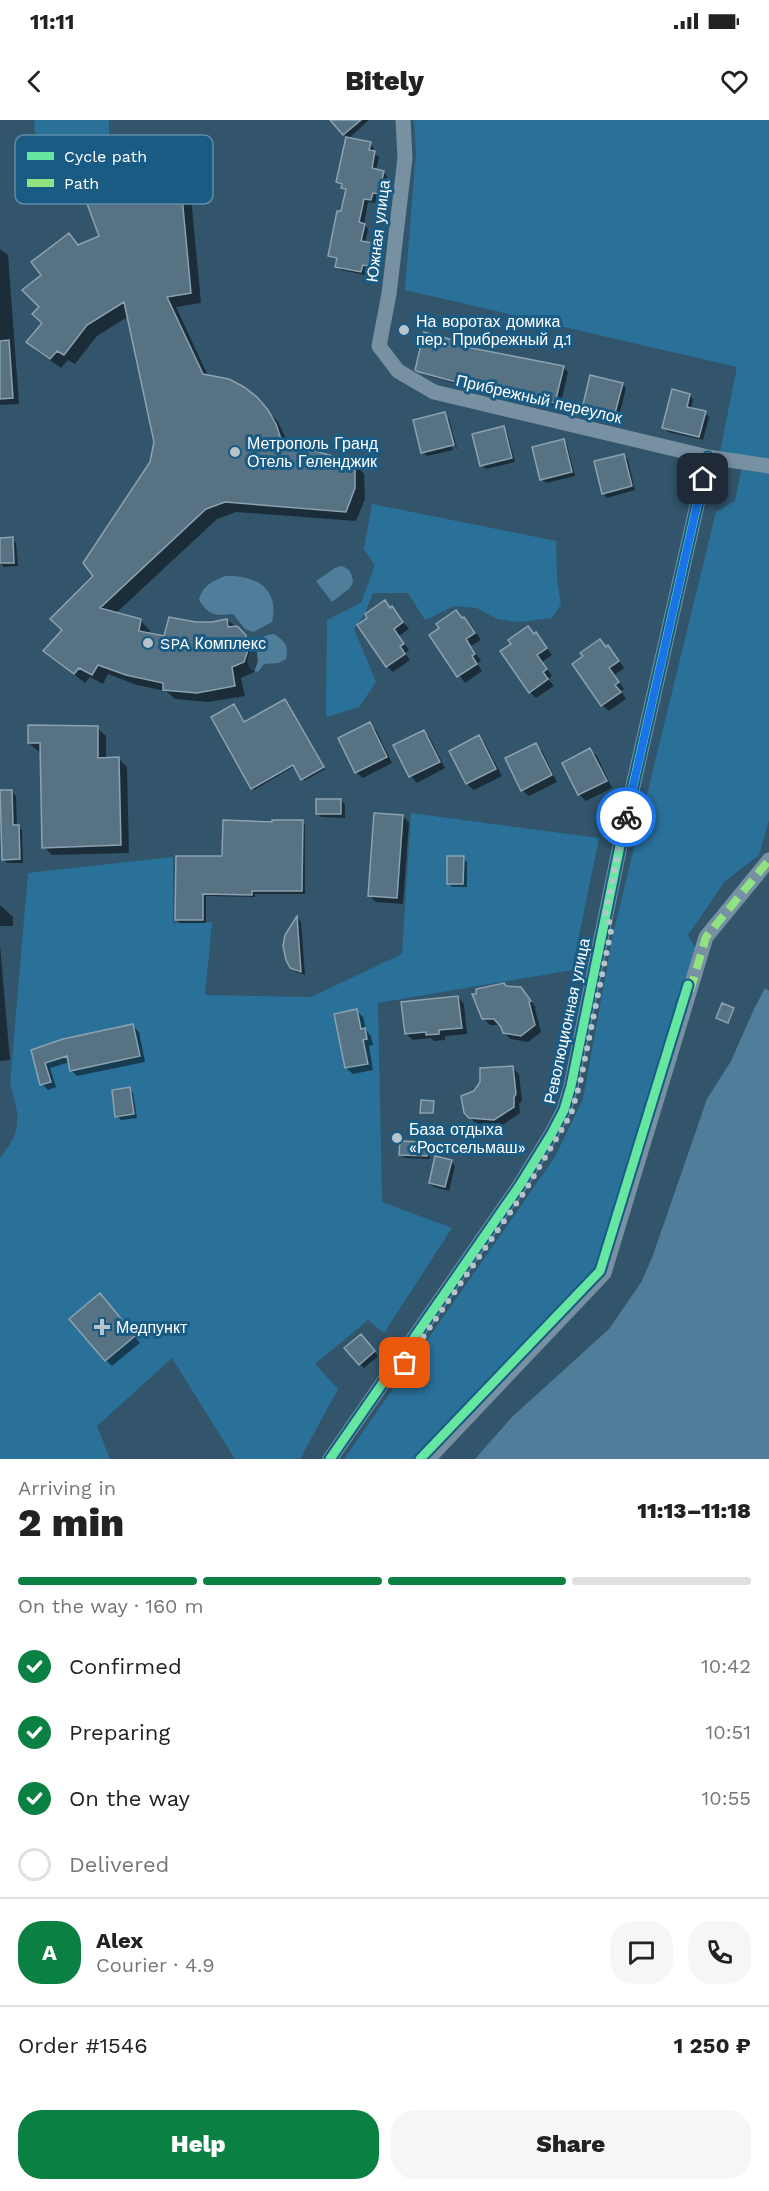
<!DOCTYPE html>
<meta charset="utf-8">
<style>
body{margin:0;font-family:"Work Sans",sans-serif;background:#f6f6f6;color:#222;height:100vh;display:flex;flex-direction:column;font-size:22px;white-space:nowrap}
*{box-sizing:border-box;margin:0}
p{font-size:20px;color:#767676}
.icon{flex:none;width:33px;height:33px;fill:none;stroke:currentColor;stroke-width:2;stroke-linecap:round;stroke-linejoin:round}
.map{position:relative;height:1339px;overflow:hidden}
.sheet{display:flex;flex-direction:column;background:#fff;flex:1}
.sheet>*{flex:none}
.pin{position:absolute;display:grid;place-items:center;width:51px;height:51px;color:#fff;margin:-26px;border-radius:12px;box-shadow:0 3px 9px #0006}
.courier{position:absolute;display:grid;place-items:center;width:60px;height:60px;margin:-30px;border:4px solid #1a73e8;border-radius:50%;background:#fff;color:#222;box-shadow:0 2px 8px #0007}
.summary em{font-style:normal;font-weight:800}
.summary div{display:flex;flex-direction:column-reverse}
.summary{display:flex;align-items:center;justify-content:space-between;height:102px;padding:0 18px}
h1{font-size:39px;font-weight:800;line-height:45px}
.bar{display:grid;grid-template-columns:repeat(4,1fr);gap:9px 6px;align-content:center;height:72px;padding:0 18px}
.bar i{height:8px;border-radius:4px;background:#e0e0e0}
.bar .on{background:#0b8043}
.bar p{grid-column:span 4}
.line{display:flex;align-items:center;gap:15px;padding:0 18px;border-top:2px solid #e0e0e0}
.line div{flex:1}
.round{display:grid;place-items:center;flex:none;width:63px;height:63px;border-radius:24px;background:#f6f6f6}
ol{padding:0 18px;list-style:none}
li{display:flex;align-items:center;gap:18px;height:66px}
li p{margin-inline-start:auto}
li .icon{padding:6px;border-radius:50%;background:#0b8043;color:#fff;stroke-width:4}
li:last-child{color:#767676}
li i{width:33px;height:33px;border:3px solid #e0e0e0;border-radius:50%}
.primary-button{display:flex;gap:12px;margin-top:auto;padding:12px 18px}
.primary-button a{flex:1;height:69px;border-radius:24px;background:#0b8043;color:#fff;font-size:24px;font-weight:800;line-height:69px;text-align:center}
.primary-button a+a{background:#f6f6f6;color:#222}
.status{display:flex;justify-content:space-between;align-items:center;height:42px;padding:0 30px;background:#fff;direction:ltr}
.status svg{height:16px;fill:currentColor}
header{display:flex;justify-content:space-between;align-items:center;height:78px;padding:0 18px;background:#fff;font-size:27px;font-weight:800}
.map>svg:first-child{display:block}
.green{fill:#2a719a}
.water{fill:#4f7d9a}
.shadow{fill:#0007}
.building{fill:#567283;stroke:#8ca2b0;stroke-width:1.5}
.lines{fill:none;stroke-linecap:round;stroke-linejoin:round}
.street{stroke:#7891a2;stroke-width:15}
.quiet{stroke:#91e382;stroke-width:8;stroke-dasharray:15 8;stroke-linecap:butt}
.cycleway-casing{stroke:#1a5b84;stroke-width:13}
.cycleway{stroke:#66e7a1;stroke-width:9}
.done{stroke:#b7c4cc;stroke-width:6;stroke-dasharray:0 10.8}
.route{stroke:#1a73e8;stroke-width:8}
.poi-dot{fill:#b7c4cc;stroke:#1a5b84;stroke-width:2}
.labels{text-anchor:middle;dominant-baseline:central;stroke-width:6;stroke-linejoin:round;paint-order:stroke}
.street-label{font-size:16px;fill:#fff;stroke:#1a5b84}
.poi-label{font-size:16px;fill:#fff;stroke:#1a5b84;text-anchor:start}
.key{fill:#1a5b84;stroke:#5f8ca9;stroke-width:1.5}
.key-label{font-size:16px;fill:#fff}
</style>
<div class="status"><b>11:11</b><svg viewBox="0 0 49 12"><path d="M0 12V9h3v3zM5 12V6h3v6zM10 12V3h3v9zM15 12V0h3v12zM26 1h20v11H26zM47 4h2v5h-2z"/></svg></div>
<header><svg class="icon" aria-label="back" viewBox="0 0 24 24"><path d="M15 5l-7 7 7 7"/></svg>Bitely<svg class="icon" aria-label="heart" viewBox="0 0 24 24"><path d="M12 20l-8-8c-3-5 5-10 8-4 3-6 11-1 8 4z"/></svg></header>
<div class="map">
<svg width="769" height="1339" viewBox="0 0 769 1339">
<rect width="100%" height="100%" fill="#32556c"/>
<path class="green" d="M 34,0 L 109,0 L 109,44 L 38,46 Z
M 414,0 L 769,0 L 769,339 L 720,332 L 737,247 L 405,170 L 416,32 Z
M 742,347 L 769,351 L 769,700 L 759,735 L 725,761 L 688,815 L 696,829 L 651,979 L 592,1156 L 524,1231 L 418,1339 L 344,1339 L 555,1037 L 583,979 L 613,814 L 716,392 L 735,381 Z
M 372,384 L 556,421 L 557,460 L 561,484 L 552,498 L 519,502 L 497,499 L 477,488 L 454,486 L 425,500 L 408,473 L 373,473 L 365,493 L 354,509 L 376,562 L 359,587 L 326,597 L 327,500 L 361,483 L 375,445 L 364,429 Z
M 411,693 L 599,718 L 572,850 L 378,883 L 382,1082 L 452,1108 L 384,1213 L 368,1200 L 315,1244 L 338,1269 L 300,1339 L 235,1339 L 172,1238 L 97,1306 L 110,1339 L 0,1339 L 0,1038 C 23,1010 20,997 10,964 L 28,753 L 173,737 L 173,803 L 212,802 L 205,875 L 311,877 L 402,834 Z"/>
<path class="water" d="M 340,446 C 349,447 352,453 353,462 L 350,468 L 332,482 L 316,461 L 335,448 Z
M 225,456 C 254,455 280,467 272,502 L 253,512 L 245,509 L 233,494 C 216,496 209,496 199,480 C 203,465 211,462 225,456 Z
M 274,514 C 285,521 289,526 286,539 L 279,543 L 264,544 L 258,552 L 250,549 L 247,542 C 251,525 256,516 274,514 Z
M 765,868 L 769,871 L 769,1339 L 475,1339 L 512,1297 L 609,1209 L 642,1161 L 653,1135 L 707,979 L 731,941 L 754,889 Z"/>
<path class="shadow" d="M 332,0 L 369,0 L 348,19 L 370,24 L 374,28 L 373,32 L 379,37 L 376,51 L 383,52 L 387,56 L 383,77 L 377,76 L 375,83 L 368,82 L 364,104 L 368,109 L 365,123 L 372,124 L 376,128 L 372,149 L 367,148 L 365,155 L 341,150 L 337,146 L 338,140 L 330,135 L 347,72 L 338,62 L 347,17 Z
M 180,56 L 190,67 L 201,183 L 176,187 L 208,256 L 256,278 L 278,302 L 289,325 L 354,343 L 364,354 L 365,379 L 356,401 L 236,392 L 217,399 L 115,494 L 140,500 L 150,511 L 150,515 L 165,518 L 196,503 L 213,503 L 227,500 L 236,507 L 256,527 L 258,541 L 254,552 L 241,558 L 245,576 L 208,582 L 175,579 L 166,571 L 137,565 L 108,554 L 103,564 L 90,557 L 85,563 L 45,531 L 63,510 L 95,456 L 152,343 L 155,322 L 129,196 L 97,216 L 75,244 L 68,240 L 61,248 L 38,232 L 28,222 L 44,204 L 41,187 L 43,155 L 69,115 L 80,126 L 101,116 Z
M 0,129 L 8,135 L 19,284 L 0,285 Z
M 457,222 L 462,227 L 563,247 L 568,252 L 560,287 L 474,269 L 422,254 L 417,249 Z
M 622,264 L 626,268 L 618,300 L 587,293 L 583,289 Z
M 689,275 L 693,279 L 691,289 L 705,293 L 709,297 L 703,320 L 668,312 L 664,307 Z
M 445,294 L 447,296 L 445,296 L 453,330 L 427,336 L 422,332 Z
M 448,297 L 449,298 L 457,329 L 456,329 Z
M 503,307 L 507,312 L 515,342 L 486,349 L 482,345 Z
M 563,321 L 567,325 L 575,356 L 546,363 L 542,359 Z
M 624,336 L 628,340 L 635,370 L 607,378 L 603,373 Z
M 0,419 L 12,419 L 16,423 L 18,446 L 4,447 L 0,443 Z
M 384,482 L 398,495 L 409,509 L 399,516 L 409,530 L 405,533 L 410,540 L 393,552 L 387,546 Z
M 456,492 L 471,505 L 481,520 L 471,526 L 481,541 L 477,543 L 482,551 L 465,563 L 431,516 L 441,508 Z
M 528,508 L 542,520 L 552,535 L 542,542 L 552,556 L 548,559 L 554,566 L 536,578 L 530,572 Z
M 600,521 L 614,533 L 624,548 L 614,555 L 624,569 L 621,571 L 626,579 L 609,591 L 602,585 Z
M 286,582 L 325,649 L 304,661 L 295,646 L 254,670 L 213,598 L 245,604 Z
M 369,604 L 376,610 L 392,643 L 363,658 L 356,652 Z
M 97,608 L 106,616 L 106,639 L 119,639 L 127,647 L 129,733 L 52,735 L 44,727 L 42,631 L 38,631 L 29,623 Z
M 424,611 L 430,618 L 445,648 L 417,663 L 411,656 L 395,626 Z
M 479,617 L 485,624 L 502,656 L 474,670 L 467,664 L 451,631 Z
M 535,625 L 542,631 L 557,662 L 529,676 L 522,670 Z
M 590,630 L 597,636 L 612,668 L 586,681 L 579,674 L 564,643 Z
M 0,672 L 12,672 L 16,676 L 17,706 L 22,710 L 23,743 L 7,743 L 3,739 Z
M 341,680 L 345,684 L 345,698 L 321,697 L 317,693 Z
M 403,696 L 409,703 L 403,784 L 376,782 L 370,776 Z
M 302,702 L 305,705 L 305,774 L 255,774 L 255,777 L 206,776 L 206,803 L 180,803 L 176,799 L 223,738 L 273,704 Z
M 463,738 L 467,742 L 467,767 L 452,767 L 448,763 Z
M 0,785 L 13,797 L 13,806 L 0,806 Z
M 297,798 L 301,802 L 305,855 L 296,852 L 291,847 L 287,815 Z
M 0,825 L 10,940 L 0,941 Z
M 507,868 L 527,875 L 536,888 L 535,889 L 541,912 L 528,922 L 511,919 L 504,913 L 501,905 L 490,905 L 483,898 Z
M 458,877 L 464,884 L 467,914 L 445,916 L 445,920 L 434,921 L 431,918 L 413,920 L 406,914 Z
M 733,889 L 734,890 L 729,903 L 718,898 Z
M 357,891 L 363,897 L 366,910 L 371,916 L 373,925 L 369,926 L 373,950 L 353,954 L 346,948 Z
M 133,906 L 139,912 L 145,942 L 77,956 L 71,950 L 70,942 L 50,948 L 56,967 L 48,970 L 42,964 L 32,931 Z
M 512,947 L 519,954 L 522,981 L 519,984 L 520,993 L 501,1006 L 477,1004 L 465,993 Z
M 129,969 L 133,973 L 137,998 L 121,1000 L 117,996 Z
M 433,983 L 434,994 L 421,992 Z
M 427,1024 L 431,1028 L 430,1039 L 405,1038 L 401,1034 Z
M 451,1042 L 455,1046 L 449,1071 L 434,1067 L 430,1063 Z
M 106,1182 L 140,1223 L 112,1246 L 106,1240 Z
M 365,1220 L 378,1236 L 364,1248 L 360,1244 Z"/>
<path class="building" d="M 330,0 L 361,0 L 343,15 Z
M 346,17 L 371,22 L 369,30 L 375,31 L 372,48 L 384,51 L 379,74 L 373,73 L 371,80 L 364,79 L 359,102 L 365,104 L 361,121 L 373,123 L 368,146 L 363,145 L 361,152 L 335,147 L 337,138 L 328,136 L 337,91 L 341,91 L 346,69 L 341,68 L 342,64 L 336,62 Z
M 180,55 L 191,173 L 167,177 L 203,254 L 229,259 L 244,267 L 257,277 L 268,290 L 276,304 L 282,322 L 355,342 L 355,368 L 346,392 L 225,382 L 206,389 L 100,488 L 141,499 L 139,511 L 164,516 L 169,497 L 196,502 L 212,502 L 227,499 L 228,507 L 237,506 L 246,515 L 248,530 L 244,542 L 232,547 L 235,566 L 197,573 L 163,570 L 163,563 L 126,555 L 98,545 L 92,555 L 79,548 L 74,554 L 43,531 L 62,510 L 50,499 L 93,456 L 83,443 L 150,342 L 154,322 L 124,182 L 87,205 L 64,235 L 57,231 L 50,239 L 26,222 L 42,203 L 32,194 L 39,187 L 22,170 L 41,155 L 31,142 L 69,113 L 78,125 L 99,116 L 85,78 L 139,61 Z
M 424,212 L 457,221 L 456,225 L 564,246 L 555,283 L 467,265 L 419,252 L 415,250 Z
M 9,220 L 13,278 L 0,279 L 0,221 Z
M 590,255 L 623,263 L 614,297 L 582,289 Z
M 672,269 L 690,274 L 687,287 L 706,291 L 699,317 L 662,308 Z
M 445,292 L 454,325 L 421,333 L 413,300 Z
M 504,306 L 512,338 L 480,346 L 472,314 Z
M 564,319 L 572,352 L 540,360 L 532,327 Z
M 624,334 L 632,366 L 602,374 L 594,341 Z
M 13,417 L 14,443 L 0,443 L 0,418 Z
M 385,480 L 390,488 L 392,486 L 403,502 L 394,509 L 404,524 L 400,526 L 405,534 L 386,547 L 357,505 L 367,498 L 365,494 Z
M 456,490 L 462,498 L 464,497 L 475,513 L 466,519 L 475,534 L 472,536 L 477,544 L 457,557 L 429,515 L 439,508 L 436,504 Z
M 528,506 L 534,514 L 536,512 L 547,528 L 537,535 L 547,549 L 543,552 L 548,559 L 529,573 L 500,531 L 511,524 L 508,520 Z
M 600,519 L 606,527 L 608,525 L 619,541 L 609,548 L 619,562 L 615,565 L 621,572 L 601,586 L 572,544 L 583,536 L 580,533 Z
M 285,579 L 324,647 L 301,660 L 293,645 L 251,669 L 211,597 L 234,584 L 244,602 Z
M 370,602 L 387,637 L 355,653 L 338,618 Z
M 28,605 L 98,606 L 98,638 L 119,637 L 121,725 L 42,728 L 40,623 L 28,623 Z
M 424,610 L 440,642 L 409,657 L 393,625 Z
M 479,615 L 496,649 L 466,664 L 449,631 Z
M 536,623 L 552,655 L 521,671 L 505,638 Z
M 590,628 L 607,661 L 578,675 L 562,643 Z
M 0,670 L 12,670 L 13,705 L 19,705 L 20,739 L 2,740 Z
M 316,679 L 341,679 L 341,694 L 316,694 Z
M 374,693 L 403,695 L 397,778 L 368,776 Z
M 223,700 L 272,702 L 272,700 L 303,700 L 302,771 L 252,771 L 252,775 L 203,774 L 203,800 L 175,800 L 176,736 L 222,736 Z
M 447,736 L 464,736 L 463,764 L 447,764 Z
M 297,796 L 301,852 L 290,848 L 286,840 L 283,826 L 285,815 Z
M 504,863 L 506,866 L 521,867 L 531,881 L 529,882 L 535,905 L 521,916 L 503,913 L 501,907 L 494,899 L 482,899 L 472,874 L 476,874 L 476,869 Z
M 458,876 L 462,908 L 439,910 L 439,914 L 426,915 L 426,912 L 405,914 L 401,882 Z
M 722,883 L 734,888 L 728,903 L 716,898 Z
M 357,889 L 361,909 L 365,908 L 367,919 L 363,920 L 368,944 L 345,948 L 334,894 Z
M 133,904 L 140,936 L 70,951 L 67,936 L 45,943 L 51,962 L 40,965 L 31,930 L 63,919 Z
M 513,946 L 516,974 L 514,977 L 514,987 L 494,1000 L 469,998 L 464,993 L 461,976 L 474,971 L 480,962 L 480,948 Z
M 130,967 L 134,994 L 115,997 L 112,970 Z
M 421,980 L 434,981 L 433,993 L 420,993 Z
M 400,1021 L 427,1022 L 427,1036 L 399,1035 Z
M 435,1036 L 452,1040 L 445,1067 L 429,1063 Z
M 100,1173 L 135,1216 L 105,1241 L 69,1199 Z
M 361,1214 L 375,1231 L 359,1245 L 344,1228 Z"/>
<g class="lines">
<path class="street" d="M 403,0 L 405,38 L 389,174 L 379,226 L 398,251 L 434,272 L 708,337 L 769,346
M 330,1339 L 520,1065 L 552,1013 L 564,990 L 571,966 L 625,701 L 708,337
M 428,1339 L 604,1153 L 706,817 L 769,740"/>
<path class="quiet" d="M 690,871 L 706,817 L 769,740"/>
<g class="cycleway-casing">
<path id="cycleway" d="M 330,1339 L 520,1065 L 552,1013 L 564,990 L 571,966 L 625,701 L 708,337
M 420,1339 L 600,1151 L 688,865"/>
</g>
<use href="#cycleway" class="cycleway"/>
</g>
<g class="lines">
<path class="done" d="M 405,1243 L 525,1071 L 571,994 L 580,963 L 612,806 L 605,796 L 626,697"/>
<path class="route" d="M 626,697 L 703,359"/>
</g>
<g class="poi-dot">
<circle cx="404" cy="210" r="6"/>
<circle cx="235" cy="332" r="6"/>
<circle cx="148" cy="523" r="6"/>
<circle cx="397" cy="1018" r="6"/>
<path d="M99 1198h6v6h6v6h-6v6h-6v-6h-6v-6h6z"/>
</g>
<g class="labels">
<g class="street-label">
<text transform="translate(378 111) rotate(-83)">Южная улица</text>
<text transform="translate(539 279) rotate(13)">Прибрежный переулок</text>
<text transform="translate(567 901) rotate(-78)">Революционная улица</text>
</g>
<g class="poi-label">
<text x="416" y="201">На воротах домика<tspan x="416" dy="18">пер. Прибрежный д.1</tspan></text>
<text x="247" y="323">Метрополь Гранд<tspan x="247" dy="18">Отель Геленджик</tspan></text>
<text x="160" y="523">SPA Комплекс</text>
<text x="409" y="1009">База отдыха<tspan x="409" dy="18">«Ростсельмаш»</tspan></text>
<text x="116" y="1207">Медпункт</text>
</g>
</g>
<rect x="15" y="15" width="198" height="69" rx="9" class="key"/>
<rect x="27" y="32" width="27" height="8" fill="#66e7a1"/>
<rect x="27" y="59" width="27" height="8" fill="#91e382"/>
<g class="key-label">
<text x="64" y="42">Cycle path</text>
<text x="64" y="69">Path</text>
</g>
</svg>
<div class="pin" style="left:405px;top:1243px;background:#ea580c"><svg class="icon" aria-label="bag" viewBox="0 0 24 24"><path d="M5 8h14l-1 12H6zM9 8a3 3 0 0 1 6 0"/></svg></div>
<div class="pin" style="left:703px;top:359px;background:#1f2937"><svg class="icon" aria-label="home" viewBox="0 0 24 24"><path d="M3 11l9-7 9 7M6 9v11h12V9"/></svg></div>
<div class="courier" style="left:626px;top:697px"><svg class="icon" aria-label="bike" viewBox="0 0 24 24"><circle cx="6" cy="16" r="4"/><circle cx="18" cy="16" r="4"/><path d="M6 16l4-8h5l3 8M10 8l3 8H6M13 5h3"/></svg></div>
</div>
<section class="sheet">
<div class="summary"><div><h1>2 min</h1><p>Arriving in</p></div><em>11:13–11:18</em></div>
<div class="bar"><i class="on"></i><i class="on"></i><i class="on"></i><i></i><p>On the way · 160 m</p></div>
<ol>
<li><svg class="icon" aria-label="check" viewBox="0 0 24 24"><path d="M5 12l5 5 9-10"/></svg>Confirmed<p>10:42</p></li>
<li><svg class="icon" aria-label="check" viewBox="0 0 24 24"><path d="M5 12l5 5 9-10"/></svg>Preparing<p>10:51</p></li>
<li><svg class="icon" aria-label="check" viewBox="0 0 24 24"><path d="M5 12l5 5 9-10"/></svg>On the way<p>10:55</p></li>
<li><i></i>Delivered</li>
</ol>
<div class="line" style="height:108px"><b class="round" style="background:#0b8043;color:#fff">A</b><div><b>Alex</b><p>Courier · 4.9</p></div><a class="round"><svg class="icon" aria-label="chat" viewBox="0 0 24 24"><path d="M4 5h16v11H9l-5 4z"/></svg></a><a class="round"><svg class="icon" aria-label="phone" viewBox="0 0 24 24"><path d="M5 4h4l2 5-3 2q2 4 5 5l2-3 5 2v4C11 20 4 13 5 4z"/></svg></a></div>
<div class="line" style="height:78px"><div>Order #1546</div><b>1 250 ₽</b></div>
<div class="primary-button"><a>Help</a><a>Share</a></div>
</section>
